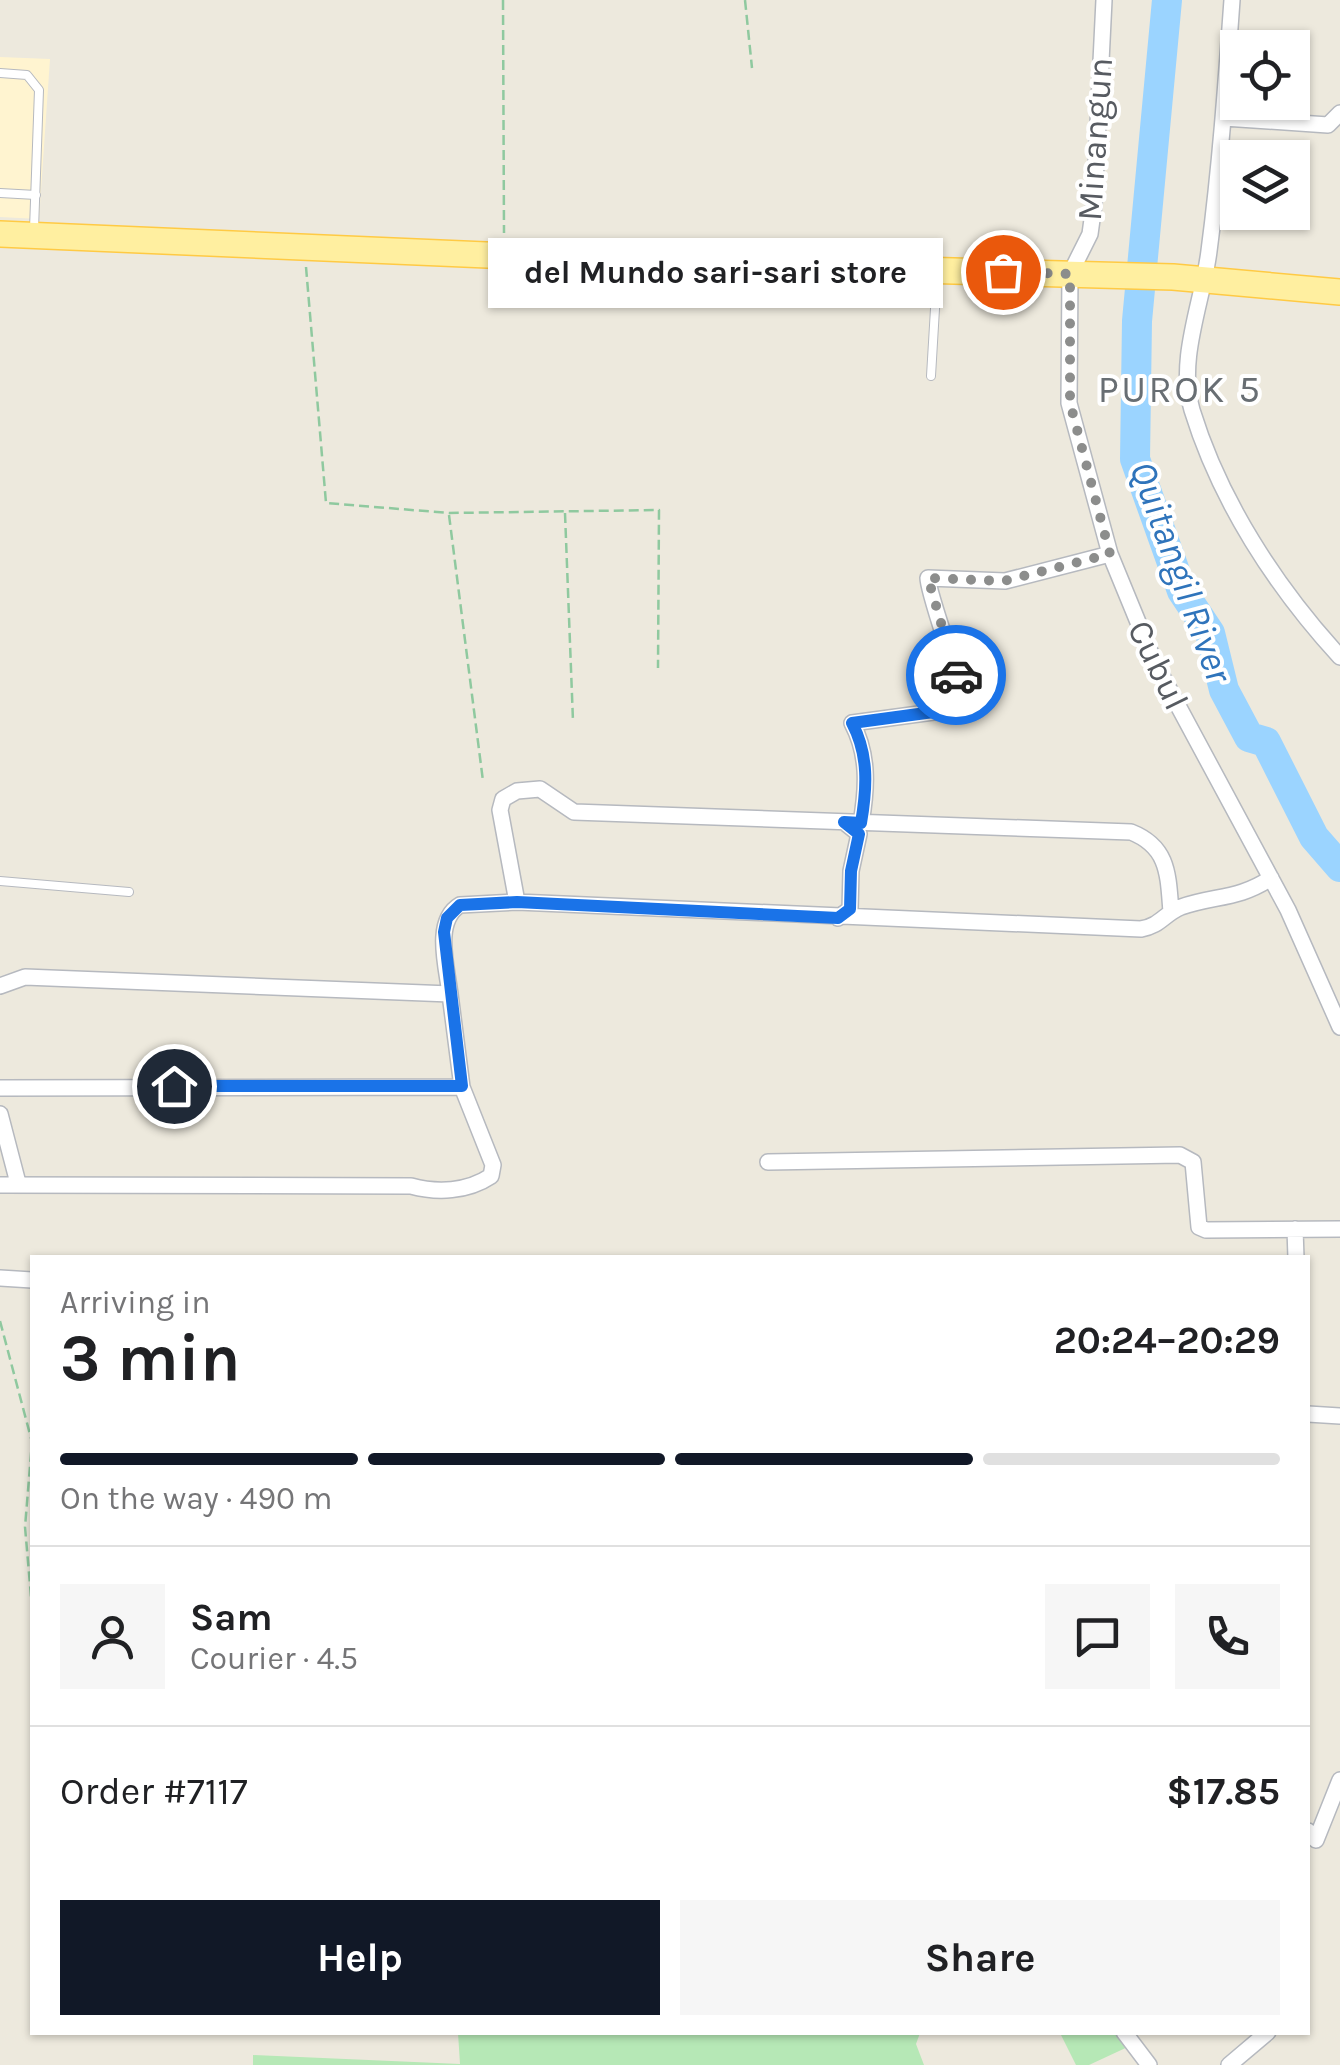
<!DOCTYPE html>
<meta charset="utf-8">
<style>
body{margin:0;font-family:Karla,sans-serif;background:#f6f6f6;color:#202124;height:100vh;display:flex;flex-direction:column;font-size:38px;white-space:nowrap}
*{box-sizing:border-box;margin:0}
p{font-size:32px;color:#757577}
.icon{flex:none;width:55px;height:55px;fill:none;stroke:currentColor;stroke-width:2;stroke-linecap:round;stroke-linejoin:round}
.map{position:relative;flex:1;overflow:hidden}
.side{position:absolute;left:30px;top:1255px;width:1280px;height:780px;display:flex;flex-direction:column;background:#fff;border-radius:0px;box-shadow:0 2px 8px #0004}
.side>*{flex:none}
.fabs{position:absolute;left:1220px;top:30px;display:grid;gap:20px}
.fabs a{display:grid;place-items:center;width:90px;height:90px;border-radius:0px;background:#fff;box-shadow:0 2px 8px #0004;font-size:50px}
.pin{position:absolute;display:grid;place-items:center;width:85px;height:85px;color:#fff;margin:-42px;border:5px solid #fff;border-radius:50%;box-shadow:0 2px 10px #0007}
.courier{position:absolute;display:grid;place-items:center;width:100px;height:100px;margin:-50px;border:8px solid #1a73e8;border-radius:50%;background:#fff;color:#222;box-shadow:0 2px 12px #0007}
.bubble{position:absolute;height:70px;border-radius:0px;background:#fff;box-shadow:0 2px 8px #0004;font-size:32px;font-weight:700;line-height:70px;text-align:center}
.overview em{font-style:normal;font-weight:700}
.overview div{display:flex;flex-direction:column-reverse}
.overview{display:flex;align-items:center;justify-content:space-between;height:170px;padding:0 30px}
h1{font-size:65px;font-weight:700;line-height:75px}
.bar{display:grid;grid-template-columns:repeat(4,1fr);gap:15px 10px;align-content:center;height:120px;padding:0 30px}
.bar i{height:12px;border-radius:8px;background:#e0e0e0}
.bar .on{background:#111827}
.bar p{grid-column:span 4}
.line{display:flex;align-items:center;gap:25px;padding:0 30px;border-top:2px solid #e0e0e0}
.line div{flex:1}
.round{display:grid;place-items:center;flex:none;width:105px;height:105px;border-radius:0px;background:#f6f6f6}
.action{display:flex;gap:20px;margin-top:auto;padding:20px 30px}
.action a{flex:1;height:115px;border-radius:0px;background:#111827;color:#fff;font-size:40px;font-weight:700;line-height:115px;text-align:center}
.action a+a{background:#f6f6f6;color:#202124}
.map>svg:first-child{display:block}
.commercial{fill:#fff4d0}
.green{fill:#b6e8b6}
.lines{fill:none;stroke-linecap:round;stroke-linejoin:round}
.river{stroke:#9bd4ff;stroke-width:30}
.lane-casing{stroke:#b6b9bf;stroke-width:10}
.street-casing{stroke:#b6b9bf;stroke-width:18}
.primary-casing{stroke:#ffca44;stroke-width:28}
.path{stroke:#8fc99f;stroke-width:2.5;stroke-dasharray:10 5;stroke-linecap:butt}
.lane{stroke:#fff;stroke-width:8}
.street{stroke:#fff;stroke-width:15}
.primary{stroke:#ffefa0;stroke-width:25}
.done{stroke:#8c8d8c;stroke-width:10;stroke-dasharray:0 18}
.route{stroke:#1a73e8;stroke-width:12}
.labels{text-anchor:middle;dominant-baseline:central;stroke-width:8;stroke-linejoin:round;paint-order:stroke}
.street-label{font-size:35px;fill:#575b61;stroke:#fff}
.neighbourhood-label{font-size:38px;letter-spacing:2.5px;fill:#686e73;stroke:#fff}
.water-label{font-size:38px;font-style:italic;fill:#2f74bb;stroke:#fff}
</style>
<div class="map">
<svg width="1340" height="2065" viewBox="0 0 1340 2065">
<rect width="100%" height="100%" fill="#ede9dd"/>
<path class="commercial" d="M 0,57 L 50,59 L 39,219 L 0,217 Z"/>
<path class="green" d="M 458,2033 L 920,2033 L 916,2044 L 924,2065 L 253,2065 L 253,2055 L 460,2064 Z
M 1060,2033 L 1122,2033 L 1132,2045 L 1089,2065 L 1076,2065 Z"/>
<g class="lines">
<path class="river" d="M 1167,0 L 1137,321 L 1135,459 L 1182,591 L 1210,633 L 1224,690 L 1249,737 L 1266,742 L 1314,837 L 1340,867"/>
<g class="lane-casing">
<path id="lane" d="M 0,73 L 27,75 L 39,90 L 34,229
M 0,193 L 36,195
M 931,376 L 937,275
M 0,881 L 129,892"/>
</g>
<g class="street-casing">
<path id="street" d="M 1104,0 L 1094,205 L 1090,234 L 1070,274 L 1069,403 L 1110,554 L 1154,661 L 1288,910 L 1340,1027
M 1232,0 C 1226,84 1220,168 1209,251 C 1203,301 1177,359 1192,410 C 1220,501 1275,586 1340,657
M 1224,118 L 1328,125 L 1340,113
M 861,823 C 867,788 869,755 852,723 L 963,708 L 966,698 C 959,684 927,587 928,578 L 1005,581 L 1110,554
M 517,902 L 500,810 L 503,799 L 517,791 L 540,789 L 574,812 L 1131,832 C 1169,847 1168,875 1171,912
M 838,918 L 850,909 L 851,871 L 859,834 L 844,822
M 0,986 L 25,977 L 450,994 L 462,1087 L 493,1165 L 491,1176 C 467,1192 437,1193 411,1186 L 0,1185
M 450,994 C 447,968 433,921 460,905 L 517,902 L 1141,929 C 1160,926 1164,914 1181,907 C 1215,895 1238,900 1271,878
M 0,1088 L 462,1087
M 0,1114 L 18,1183
M 768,1162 L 1180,1155 L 1193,1162 L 1199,1227 L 1206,1230 L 1340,1229
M 1295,1229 L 1296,1258
M 0,1278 L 32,1280
M 1308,1414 L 1340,1416
M 1308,1831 L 1316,1840 L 1340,1780
M 1124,2032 L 1149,2065
M 1229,2065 L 1268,2032"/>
</g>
<g class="primary-casing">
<path id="primary" d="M 0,234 L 699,264 L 1173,277 L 1340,292"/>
</g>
<path class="path" d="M 503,0 L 504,233
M 745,0 L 752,68
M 306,267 L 326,503 L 449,513 L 659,510 L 658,668
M 565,513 L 573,721
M 449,515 L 483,781
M 0,1321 L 32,1442 L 25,1527 L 32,1608"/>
<use href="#lane" class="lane"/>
<use href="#street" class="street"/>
<use href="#primary" class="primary"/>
</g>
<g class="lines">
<path class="done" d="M 956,675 L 928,578 L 1004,581 L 1110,554 L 1070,403 L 1070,274 L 1003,272"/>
<path class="route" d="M 174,1086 L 462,1086 L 444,932 L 447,918 L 460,905 L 517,902 L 838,918 L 850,909 L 851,871 L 859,834 L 844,822 L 861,823 C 867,788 869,755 852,723 L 963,708 L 966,698 L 956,675"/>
</g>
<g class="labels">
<g class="street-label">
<text transform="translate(1095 139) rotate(-86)">Minangun</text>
<text transform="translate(1158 665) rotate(64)">Cubul</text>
</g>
<g class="neighbourhood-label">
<text x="1180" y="389">PUROK 5</text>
</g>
<g class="water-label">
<text transform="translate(1181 572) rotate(70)">Quitangil River</text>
</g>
</g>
</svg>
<div class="fabs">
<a><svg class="icon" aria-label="locate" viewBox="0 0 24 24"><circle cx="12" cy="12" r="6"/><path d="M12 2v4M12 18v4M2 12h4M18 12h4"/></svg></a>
<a><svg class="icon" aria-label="layers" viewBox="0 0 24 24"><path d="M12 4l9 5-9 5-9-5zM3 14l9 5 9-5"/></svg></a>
</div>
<div class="pin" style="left:1003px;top:272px;background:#ea580c"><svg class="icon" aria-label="bag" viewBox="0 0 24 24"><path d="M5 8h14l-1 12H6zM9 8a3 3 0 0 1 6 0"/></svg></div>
<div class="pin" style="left:174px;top:1086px;background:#1f2937"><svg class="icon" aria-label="home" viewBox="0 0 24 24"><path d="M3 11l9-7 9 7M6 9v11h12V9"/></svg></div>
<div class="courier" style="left:956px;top:675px"><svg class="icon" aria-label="car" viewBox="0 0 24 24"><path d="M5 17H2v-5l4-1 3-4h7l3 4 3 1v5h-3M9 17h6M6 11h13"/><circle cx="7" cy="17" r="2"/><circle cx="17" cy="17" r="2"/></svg></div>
<div class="bubble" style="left:488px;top:238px;width:455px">del Mundo sari-sari store</div>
<section class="side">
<div class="overview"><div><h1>3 min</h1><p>Arriving in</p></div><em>20:24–20:29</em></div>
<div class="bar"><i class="on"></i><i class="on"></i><i class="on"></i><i></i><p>On the way · 490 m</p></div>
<div class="line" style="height:180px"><a class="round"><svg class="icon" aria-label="person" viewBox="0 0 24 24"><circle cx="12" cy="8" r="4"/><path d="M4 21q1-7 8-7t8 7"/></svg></a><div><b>Sam</b><p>Courier · 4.5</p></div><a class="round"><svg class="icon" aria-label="chat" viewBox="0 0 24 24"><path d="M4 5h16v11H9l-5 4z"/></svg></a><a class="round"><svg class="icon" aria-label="phone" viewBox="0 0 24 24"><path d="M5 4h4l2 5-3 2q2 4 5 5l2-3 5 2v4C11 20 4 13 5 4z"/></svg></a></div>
<div class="line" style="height:130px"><div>Order #7117</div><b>$17.85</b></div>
<div class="action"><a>Help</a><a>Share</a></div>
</section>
</div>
